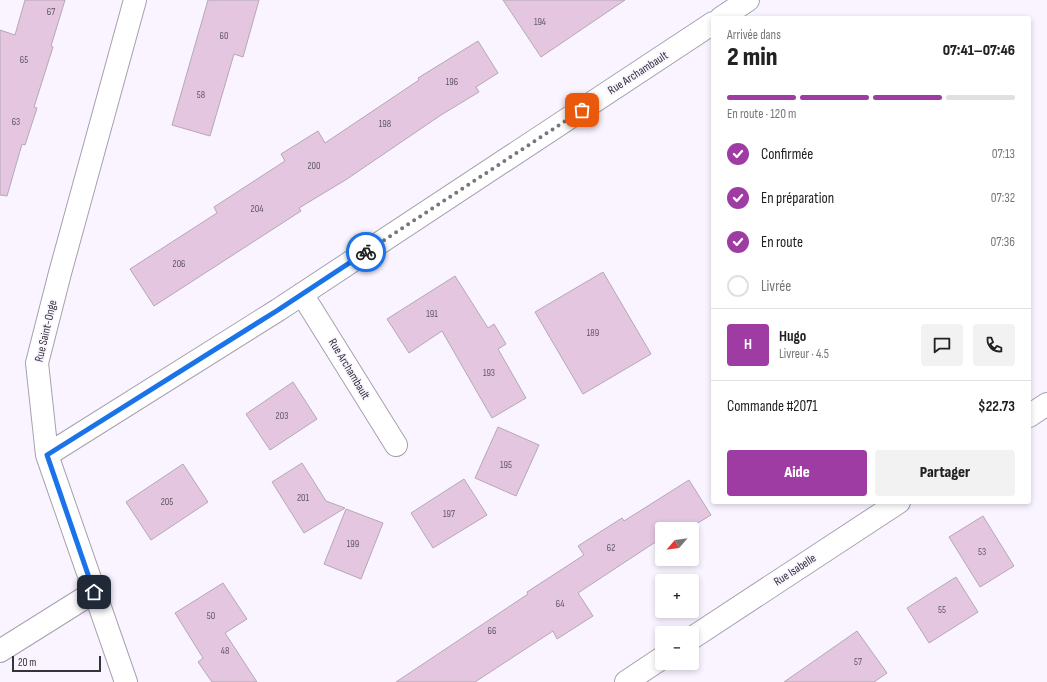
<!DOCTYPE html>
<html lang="fr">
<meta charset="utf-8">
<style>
body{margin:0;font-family:"Sofia Sans Condensed",sans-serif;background:#f2f2f2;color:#222;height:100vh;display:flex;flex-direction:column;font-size:15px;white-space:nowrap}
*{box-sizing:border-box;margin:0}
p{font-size:13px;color:#767676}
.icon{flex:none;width:22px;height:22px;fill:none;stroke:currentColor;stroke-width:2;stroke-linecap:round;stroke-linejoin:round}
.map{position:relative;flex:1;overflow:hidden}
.panel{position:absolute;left:711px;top:16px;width:320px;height:488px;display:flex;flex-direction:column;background:#fff;border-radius:4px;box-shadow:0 2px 6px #0003}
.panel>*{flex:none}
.needle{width:26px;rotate:242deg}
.fabs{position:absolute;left:655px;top:522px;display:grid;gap:8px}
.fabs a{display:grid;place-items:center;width:44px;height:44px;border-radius:4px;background:#fff;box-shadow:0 2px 6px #0003;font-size:20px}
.scale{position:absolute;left:12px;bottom:10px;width:89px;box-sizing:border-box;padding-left:4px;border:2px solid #353238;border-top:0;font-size:11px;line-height:14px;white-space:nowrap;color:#353238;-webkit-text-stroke:3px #f9f4ff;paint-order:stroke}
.pin{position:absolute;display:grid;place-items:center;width:34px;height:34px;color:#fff;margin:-17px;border-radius:8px;box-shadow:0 2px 6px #0006}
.courier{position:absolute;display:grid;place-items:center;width:40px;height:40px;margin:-20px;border:3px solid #1a73e8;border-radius:50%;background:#fff;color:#222;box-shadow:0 1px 5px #0007}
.summary em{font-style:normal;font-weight:800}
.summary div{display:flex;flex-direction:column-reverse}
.summary{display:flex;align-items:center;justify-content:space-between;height:68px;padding:0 16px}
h1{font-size:26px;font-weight:800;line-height:30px}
.bar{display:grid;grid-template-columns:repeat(4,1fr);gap:6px 4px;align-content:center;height:48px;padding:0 16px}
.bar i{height:5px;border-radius:3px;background:#e0e0e0}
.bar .selected{background:#9f3ca3}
.bar p{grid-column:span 4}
.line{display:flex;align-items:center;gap:10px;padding:0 16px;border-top:1px solid #e0e0e0}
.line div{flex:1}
.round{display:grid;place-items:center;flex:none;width:42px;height:42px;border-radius:4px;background:#f2f2f2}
ol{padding:0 16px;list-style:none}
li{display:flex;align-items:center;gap:12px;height:44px}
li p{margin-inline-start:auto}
li .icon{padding:4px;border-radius:50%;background:#9f3ca3;color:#fff;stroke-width:4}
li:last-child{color:#767676}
li i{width:22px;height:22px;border:2px solid #e0e0e0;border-radius:50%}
.action{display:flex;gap:8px;margin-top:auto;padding:8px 16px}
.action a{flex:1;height:46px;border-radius:4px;background:#9f3ca3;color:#fff;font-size:16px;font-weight:800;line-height:46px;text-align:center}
.action a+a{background:#f2f2f2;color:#222}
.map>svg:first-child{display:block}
.building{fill:#e4c6e1;stroke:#b4a8b3}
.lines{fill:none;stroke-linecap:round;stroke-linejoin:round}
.minor-casing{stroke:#a6a0ad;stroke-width:24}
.tertiary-casing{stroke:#a6a0ad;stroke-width:24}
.minor{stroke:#fff;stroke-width:22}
.tertiary{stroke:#fff;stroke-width:22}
.done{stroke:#7a767e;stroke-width:4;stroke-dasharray:0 7.2}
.route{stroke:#1a73e8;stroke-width:5}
.labels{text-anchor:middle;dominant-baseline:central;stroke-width:3;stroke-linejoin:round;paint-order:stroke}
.number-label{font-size:10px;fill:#615762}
.street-label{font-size:12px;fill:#353238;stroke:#f9f4ff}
</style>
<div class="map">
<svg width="1047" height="682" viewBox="0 0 1047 682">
<rect width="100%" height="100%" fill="#f9f4ff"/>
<path class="building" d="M 25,0 L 65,0 L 51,46 L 53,47 L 34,107 L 37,108 L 25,145 L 22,144 L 7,196 L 0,195 L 0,30 L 15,35 Z
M 208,0 L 259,0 L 243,57 L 234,54 L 210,136 L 172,125 Z
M 503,0 L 625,0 L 541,57 Z
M 478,41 L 498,73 L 476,87 L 479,92 L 441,115 L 347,179 L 299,208 L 301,211 L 154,306 L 130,269 L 217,213 L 214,207 L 285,161 L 281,154 L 318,131 L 325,143 L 419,80 L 418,78 Z
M 603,272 L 651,354 L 583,394 L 535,312 Z
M 455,276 L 488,328 L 494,324 L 506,344 L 498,349 L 526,398 L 492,418 L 442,331 L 409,353 L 387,319 Z
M 293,382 L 317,419 L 270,450 L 246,414 Z
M 498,427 L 539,445 L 516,496 L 475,478 Z
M 302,463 L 326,501 L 345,508 L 304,533 L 272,482 Z
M 183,464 L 208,502 L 151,540 L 126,502 Z
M 464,479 L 487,515 L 433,548 L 411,513 Z
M 689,480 L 711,515 L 688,529 L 662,529 L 662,545 L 660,546 L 657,541 L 578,593 L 593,616 L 557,639 L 553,631 L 475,682 L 396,682 L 528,594 L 527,592 L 584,555 L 578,546 L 622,518 L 624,521 Z
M 346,509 L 383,523 L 361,579 L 324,564 Z
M 983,516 L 1014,566 L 980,587 L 949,537 Z
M 956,577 L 978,612 L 929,643 L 907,608 Z
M 223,583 L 247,619 L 225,633 L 257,682 L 212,682 L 198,662 L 203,658 L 175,613 Z
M 857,631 L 887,673 L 874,682 L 784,682 Z"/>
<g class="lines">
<g class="minor-casing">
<path id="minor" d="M 721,18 L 748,0
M 302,294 L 396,445
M 47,455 L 278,310 L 713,23
M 0,651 L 94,592
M 126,682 L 47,455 L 37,363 L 60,273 L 135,0"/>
</g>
<g class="tertiary-casing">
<path id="tertiary" d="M 1029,416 L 1047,404
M 692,638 L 899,502
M 626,682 L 662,658"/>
</g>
<use href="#minor" class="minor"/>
<use href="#tertiary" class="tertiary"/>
</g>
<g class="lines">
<path class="done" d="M 366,252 L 582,110"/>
<path class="route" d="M 94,592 L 47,455 L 278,310 L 366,252"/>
</g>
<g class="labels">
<g class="number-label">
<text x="51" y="12">67</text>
<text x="540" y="22">194</text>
<text x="224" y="36">60</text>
<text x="24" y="60">65</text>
<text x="452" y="82">196</text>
<text x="201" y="95">58</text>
<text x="16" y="122">63</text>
<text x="385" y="124">198</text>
<text x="314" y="166">200</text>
<text x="257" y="209">204</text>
<text x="179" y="264">206</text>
<text x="432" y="314">191</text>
<text x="593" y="333">189</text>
<text x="489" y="373">193</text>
<text x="282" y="416">203</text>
<text x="506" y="465">195</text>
<text x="303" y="498">201</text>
<text x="167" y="502">205</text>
<text x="449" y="514">197</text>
<text x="353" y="544">199</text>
<text x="611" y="548">62</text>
<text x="982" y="552">53</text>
<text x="560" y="604">64</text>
<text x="942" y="610">55</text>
<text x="211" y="616">50</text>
<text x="492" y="631">66</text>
<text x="225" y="651">48</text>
<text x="858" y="662">57</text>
</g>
<g class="street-label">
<text transform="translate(638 73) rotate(-33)">Rue Archambault</text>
<text transform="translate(46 331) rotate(-77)">Rue Saint-Onge</text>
<text transform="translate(349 369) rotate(59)">Rue Archambault</text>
<text transform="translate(795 570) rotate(-33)">Rue Isabelle</text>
</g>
</g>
</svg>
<div class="fabs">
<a><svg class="needle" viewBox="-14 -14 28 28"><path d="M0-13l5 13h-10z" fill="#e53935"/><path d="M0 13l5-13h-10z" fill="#767676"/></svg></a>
<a>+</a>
<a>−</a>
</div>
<div class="scale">20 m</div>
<div class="pin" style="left:582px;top:110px;background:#ea580c"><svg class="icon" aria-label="bag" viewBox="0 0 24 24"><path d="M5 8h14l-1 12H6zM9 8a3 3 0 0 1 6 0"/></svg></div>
<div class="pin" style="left:94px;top:592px;background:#1f2937"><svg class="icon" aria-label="home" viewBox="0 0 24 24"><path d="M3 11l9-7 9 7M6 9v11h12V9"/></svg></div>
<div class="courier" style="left:366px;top:252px"><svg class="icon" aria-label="bike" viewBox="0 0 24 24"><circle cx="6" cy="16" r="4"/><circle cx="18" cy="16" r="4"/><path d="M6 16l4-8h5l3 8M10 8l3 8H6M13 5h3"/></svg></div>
<section class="panel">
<div class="summary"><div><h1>2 min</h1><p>Arrivée dans</p></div><em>07:41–07:46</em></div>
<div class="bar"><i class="selected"></i><i class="selected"></i><i class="selected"></i><i></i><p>En route · 120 m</p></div>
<ol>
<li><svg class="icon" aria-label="check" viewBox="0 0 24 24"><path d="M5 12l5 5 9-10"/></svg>Confirmée<p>07:13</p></li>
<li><svg class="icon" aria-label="check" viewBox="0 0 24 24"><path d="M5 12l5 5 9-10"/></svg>En préparation<p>07:32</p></li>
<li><svg class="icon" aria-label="check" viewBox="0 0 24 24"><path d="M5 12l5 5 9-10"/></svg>En route<p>07:36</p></li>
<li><i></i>Livrée</li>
</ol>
<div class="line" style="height:72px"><b class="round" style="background:#9f3ca3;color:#fff">H</b><div><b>Hugo</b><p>Livreur · 4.5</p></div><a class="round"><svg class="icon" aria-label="chat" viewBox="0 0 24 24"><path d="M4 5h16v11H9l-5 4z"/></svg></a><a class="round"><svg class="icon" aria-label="phone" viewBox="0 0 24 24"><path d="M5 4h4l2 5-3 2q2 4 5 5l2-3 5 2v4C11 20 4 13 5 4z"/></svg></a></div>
<div class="line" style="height:52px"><div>Commande #2071</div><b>$22.73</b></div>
<div class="action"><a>Aide</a><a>Partager</a></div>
</section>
</div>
